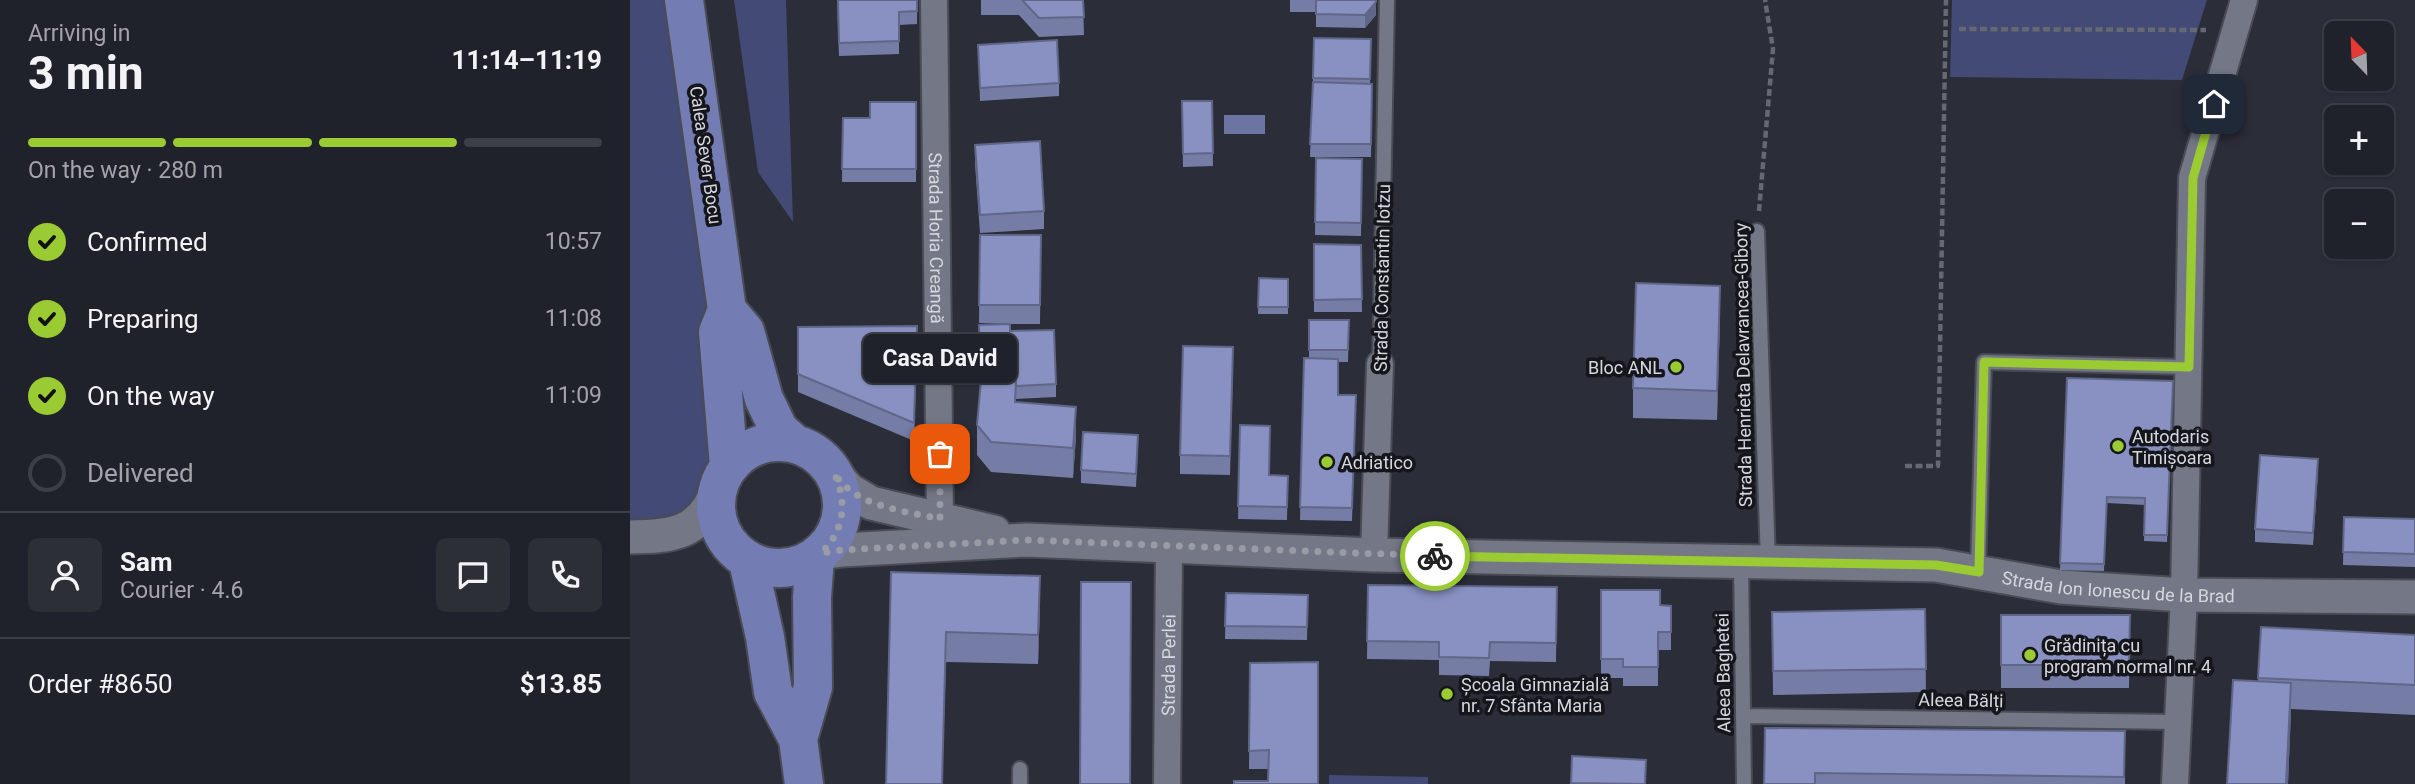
<!DOCTYPE html>
<meta charset="utf-8">
<style>
body{margin:0;font-family:Roboto,sans-serif;background:#2d2f37;color:#f1f3f6;height:100vh;display:flex;flex-direction:column;font-size:26px;white-space:nowrap}
*{box-sizing:border-box;margin:0}
p{font-size:23px;color:#a2a4a9}
.icon{flex:none;width:38px;height:38px;fill:none;stroke:currentColor;stroke-width:2;stroke-linecap:round;stroke-linejoin:round}
.map{position:relative;flex:1;overflow:hidden}
.details{display:flex;flex-direction:column;background:#20222b;width:630px}
.details>*{flex:none}
.needle{width:46px;rotate:337deg}
.fabs{position:absolute;left:1694px;top:21px;display:grid;gap:14px}
.fabs a{display:grid;place-items:center;width:70px;height:70px;border-radius:10px;background:#20222b;box-shadow:0 2px 5px #0004,0 0 0 2px #3d3f47;font-size:35px}
.pin{position:absolute;display:grid;place-items:center;width:60px;height:60px;color:#fff;margin:-30px;border-radius:14px;box-shadow:0 4px 10px #0006}
.courier{position:absolute;display:grid;place-items:center;width:70px;height:70px;margin:-35px;border:5px solid #9bcb32;border-radius:50%;background:#fff;color:#222;box-shadow:0 2px 9px #0007}
.bubble{position:absolute;height:49px;border-radius:10px;background:#20222b;box-shadow:0 2px 5px #0004,0 0 0 2px #3d3f47;font-size:23px;font-weight:700;line-height:49px;text-align:center}
.headline em{font-style:normal;font-weight:700}
.headline div{display:flex;flex-direction:column-reverse}
.headline{display:flex;align-items:center;justify-content:space-between;height:119px;padding:0 28px}
h1{font-size:46px;font-weight:700;line-height:52px}
.bar{display:grid;grid-template-columns:repeat(4,1fr);gap:10px 7px;align-content:center;height:84px;padding:0 28px}
.bar i{height:9px;border-radius:5px;background:#3d3f47}
.bar .selected{background:#9bcb32}
.bar p{grid-column:span 4}
.line{display:flex;align-items:center;gap:18px;padding:0 28px;border-top:2px solid #3d3f47}
.line div{flex:1}
.round{display:grid;place-items:center;flex:none;width:74px;height:74px;border-radius:10px;background:#2d2f37}
ol{padding:0 28px;list-style:none}
li{display:flex;align-items:center;gap:21px;height:77px}
li p{margin-inline-start:auto}
li .icon{padding:7px;border-radius:50%;background:#9bcb32;color:#111;stroke-width:4}
li:last-child{color:#a2a4a9}
li i{width:38px;height:38px;border:4px solid #3d3f47;border-radius:50%}
main{display:flex;flex:1;min-height:0}
.map>svg:first-child{display:block}
.green{fill:#434a75}
.water{fill:#6c74a3}
.lines{fill:none;stroke-linecap:round;stroke-linejoin:round}
.service-casing{stroke:#494b55;stroke-width:18}
.minor-casing{stroke:#494b55;stroke-width:30}
.tertiary-casing{stroke:#494b55;stroke-width:37}
.primary-casing{stroke:#494b55;stroke-width:42}
.path{stroke:#666873;stroke-width:4.5;stroke-dasharray:7 3.5;stroke-linecap:butt}
.service{stroke:#747785;stroke-width:14}
.minor{stroke:#747785;stroke-width:26}
.tertiary{stroke:#747785;stroke-width:33}
.primary{stroke:#737cb3;stroke-width:38}
.wall{fill:#757da6}
.shaded-wall{fill:#5f6687}
.building{fill:#8891c1;stroke:#5f6687;stroke-width:2}
.done{stroke:#9a9ca5;stroke-width:7;stroke-dasharray:0 12.6}
.route{stroke:#9bcb32;stroke-width:9}
.poi-dot{fill:#9bcb32;stroke:#15161b;stroke-width:2.5}
.labels{text-anchor:middle;dominant-baseline:central;stroke-width:7;stroke-linejoin:round;paint-order:stroke}
.street-label{font-size:18px;fill:#d5d7df;stroke:#15161b}
.poi-label{font-size:18px;fill:#d5d7df;stroke:#15161b;text-anchor:start}
</style>
<main>
<section class="details">
<div class="headline"><div><h1>3 min</h1><p>Arriving in</p></div><em>11:14–11:19</em></div>
<div class="bar"><i class="selected"></i><i class="selected"></i><i class="selected"></i><i></i><p>On the way · 280 m</p></div>
<ol>
<li><svg class="icon" aria-label="check" viewBox="0 0 24 24"><path d="M5 12l5 5 9-10"/></svg>Confirmed<p>10:57</p></li>
<li><svg class="icon" aria-label="check" viewBox="0 0 24 24"><path d="M5 12l5 5 9-10"/></svg>Preparing<p>11:08</p></li>
<li><svg class="icon" aria-label="check" viewBox="0 0 24 24"><path d="M5 12l5 5 9-10"/></svg>On the way<p>11:09</p></li>
<li><i></i>Delivered</li>
</ol>
<div class="line" style="height:126px"><a class="round"><svg class="icon" aria-label="person" viewBox="0 0 24 24"><circle cx="12" cy="8" r="4"/><path d="M4 21q1-7 8-7t8 7"/></svg></a><div><b>Sam</b><p>Courier · 4.6</p></div><a class="round"><svg class="icon" aria-label="chat" viewBox="0 0 24 24"><path d="M4 5h16v11H9l-5 4z"/></svg></a><a class="round"><svg class="icon" aria-label="phone" viewBox="0 0 24 24"><path d="M5 4h4l2 5-3 2q2 4 5 5l2-3 5 2v4C11 20 4 13 5 4z"/></svg></a></div>
<div class="line" style="height:91px"><div>Order #8650</div><b>$13.85</b></div>
</section>
<div class="map">
<svg width="1785" height="784" viewBox="0 0 1785 784">
<rect width="100%" height="100%" fill="#2b2d39"/>
<path class="green" d="M 0,0 L 40,0 L 97,310 L 86,503 L 0,536 Z
M 104,0 L 156,0 L 163,222 L 128,172 Z
M 1322,0 L 1577,0 L 1552,80 L 1320,77 Z
M 699,775 L 798,777 L 798,784 L 699,784 Z"/>
<path class="water" d="M 594,115 L 635,115 L 635,134 L 594,134 Z"/>
<g class="lines">
<g class="service-casing">
<path id="service" d="M 1127,231 L 1138,562
M 750,364 L 757,0
M 1111,562 L 1114,784
M 1348,572 L 1354,362 L 1559,367
M 1113,716 L 1548,722
M 390,784 L 390,769"/>
</g>
<g class="minor-casing">
<g id="minor">
<path id="s1" d="M 304,0 L 310,519"/>
<path d="M 744,555 L 750,364"/>
<path id="s2" d="M 537,784 L 539,546"/>
<path d="M 1545,784 L 1554,595 L 1562,178 L 1614,0"/>
</g>
</g>
<g class="tertiary-casing">
<g id="tertiary">
<path d="M 204,473 L 219,490 L 241,503 L 364,532"/>
<path d="M 0,537 C 43,537 72,533 88,488"/>
<path id="s3" d="M 191,553 L 212,550 L 397,540 L 744,555 L 1306,565 L 1431,587 L 1554,595 L 1785,597"/>
</g>
</g>
<g class="primary-casing">
<path id="primary" d="M 54,0 L 97,310 L 88,332 L 99,467
M 97,310 L 115,331 L 134,399 L 149,430 L 165,444
M86 505a63 63 0 1 1 126 0a63 63 0 1 1-126 0Z
M 118,561 L 135,637 L 143,692 L 168,739 L 174,784
M 168,739 L 183,687 L 182,597 L 185,558"/>
</g>
<path class="path" d="M 1329,29 L 1576,30
M 1129,211 L 1143,49 L 1135,0
M 1275,466 L 1308,466 L 1316,0"/>
<use href="#service" class="service"/>
<use href="#minor" class="minor"/>
<use href="#tertiary" class="tertiary"/>
<use href="#primary" class="primary"/>
</g>
<path class="wall" d="M 207,0 L 287,0 L 287,24 L 269,25 L 269,54 L 209,56 Z
M 351,0 L 453,0 L 454,35 L 409,37 L 389,15 L 351,15 Z
M 660,0 L 746,0 L 746,15 L 735,28 L 686,27 L 686,12 L 660,12 Z
M 741,39 L 740,84 L 742,84 L 741,157 L 680,157 L 683,78 Z
M 348,45 L 429,83 L 429,96 L 350,101 Z
M 552,101 L 582,101 L 583,166 L 553,167 Z
M 286,102 L 286,182 L 212,182 L 213,118 L 240,118 Z
M 345,145 L 414,211 L 414,229 L 350,233 L 345,164 Z
M 686,158 L 732,159 L 731,236 L 685,235 Z
M 350,235 L 411,235 L 410,324 L 380,324 L 380,331 L 426,384 L 426,397 L 386,399 L 386,403 L 446,437 L 443,478 L 361,472 L 347,455 L 347,425 L 351,380 L 379,324 L 349,323 Z
M 684,244 L 731,245 L 732,312 L 684,312 Z
M 629,278 L 658,279 L 658,314 L 628,314 Z
M 1090,316 L 1087,420 L 1003,418 L 1003,388 Z
M 679,320 L 719,320 L 718,362 L 708,362 L 708,395 L 726,395 L 722,521 L 670,520 L 674,358 L 679,358 Z
M 168,327 L 287,345 L 284,441 L 168,392 Z
M 603,366 L 600,475 L 550,474 L 550,455 Z
M 1437,378 L 1543,381 L 1537,542 L 1514,541 L 1515,505 L 1477,503 L 1474,571 L 1430,570 Z
M 610,425 L 639,475 L 658,476 L 657,520 L 608,519 Z
M 508,448 L 506,487 L 451,483 L 451,470 Z
M 1688,472 L 1683,545 L 1625,542 L 1625,529 Z
M 1714,517 L 1785,519 L 1785,567 L 1713,565 Z
M 261,572 L 410,606 L 408,664 L 316,662 L 312,784 L 256,784 Z
M 738,585 L 927,587 L 926,662 L 860,661 L 859,676 L 809,675 L 809,660 L 737,659 Z
M 971,590 L 1030,605 L 1041,606 L 1041,650 L 1028,650 L 1028,686 L 993,686 L 993,678 L 971,678 Z
M 596,593 L 678,595 L 677,640 L 595,639 Z
M 1295,609 L 1296,692 L 1143,695 L 1142,612 Z
M 1371,615 L 1500,615 L 1499,688 L 1371,688 Z
M 1631,627 L 1785,635 L 1785,715 L 1661,709 L 1658,784 L 1597,784 L 1628,681 Z
M 688,662 L 638,781 L 639,769 L 619,769 L 620,663 Z
M 1135,728 L 1495,731 L 1495,784 L 1134,784 Z"/>
<path class="shaded-wall" d="M 746,0 L 746,15 L 735,28 L 735,15 Z
M 1090,286 L 1090,316 L 1087,420 L 1087,391 Z
M 446,407 L 446,437 L 443,478 L 443,448 Z
M 1688,459 L 1688,472 L 1683,545 L 1683,533 Z
M 410,576 L 410,606 L 408,664 L 408,635 Z
M 1661,683 L 1661,713 L 1658,784 L 1656,784 Z"/>
<path class="building" d="M 208,0 L 287,0 L 287,11 L 269,12 L 269,41 L 209,43 Z
M 392,0 L 453,0 L 454,17 L 409,18 Z
M 686,0 L 746,0 L 746,2 L 735,15 L 686,14 Z
M 684,38 L 741,39 L 740,79 L 683,78 Z
M 427,40 L 429,83 L 350,88 L 348,45 Z
M 683,82 L 742,84 L 741,144 L 680,144 Z
M 552,101 L 582,101 L 583,153 L 553,154 Z
M 240,102 L 286,102 L 286,169 L 212,169 L 213,118 L 240,118 Z
M 410,141 L 414,211 L 350,215 L 345,145 Z
M 686,158 L 732,159 L 731,223 L 685,222 Z
M 350,235 L 411,235 L 410,305 L 349,305 Z
M 684,244 L 731,245 L 732,299 L 684,300 Z
M 629,278 L 658,279 L 658,307 L 628,307 Z
M 1006,283 L 1090,286 L 1087,391 L 1003,388 Z
M 679,320 L 719,320 L 718,350 L 679,350 Z
M 380,324 L 380,331 L 424,330 L 426,384 L 386,386 L 386,382 L 351,380 L 349,325 Z
M 287,326 L 284,423 L 168,374 L 168,327 Z
M 553,346 L 603,347 L 600,456 L 550,455 Z
M 674,358 L 708,359 L 708,395 L 726,395 L 722,508 L 670,507 Z
M 1437,378 L 1543,381 L 1537,535 L 1514,535 L 1515,498 L 1477,497 L 1474,564 L 1430,563 Z
M 351,380 L 386,382 L 385,402 L 446,407 L 443,448 L 361,442 L 347,425 Z
M 610,425 L 640,426 L 639,475 L 658,476 L 657,507 L 608,506 Z
M 453,432 L 508,435 L 506,474 L 451,470 Z
M 1630,455 L 1688,459 L 1683,533 L 1625,529 Z
M 1714,517 L 1785,519 L 1785,554 L 1713,552 Z
M 261,572 L 410,576 L 408,635 L 316,632 L 312,784 L 256,784 Z
M 451,582 L 501,582 L 500,784 L 450,784 Z
M 738,585 L 927,587 L 926,643 L 860,642 L 859,658 L 809,657 L 809,642 L 737,641 Z
M 971,590 L 1030,590 L 1030,605 L 1041,606 L 1041,632 L 1028,632 L 1028,667 L 993,667 L 993,659 L 971,659 Z
M 596,593 L 678,595 L 677,627 L 595,626 Z
M 1295,609 L 1296,669 L 1143,671 L 1142,612 Z
M 1371,615 L 1500,615 L 1499,665 L 1371,665 Z
M 1631,627 L 1785,635 L 1785,685 L 1628,678 Z
M 688,662 L 688,784 L 604,784 L 604,781 L 638,781 L 639,750 L 619,751 L 620,663 Z
M 1603,680 L 1661,683 L 1656,784 L 1597,784 Z
M 1135,728 L 1495,731 L 1494,777 L 1185,773 L 1185,784 L 1134,784 Z
M 942,756 L 1016,760 L 1015,784 L 941,783 Z"/>
<g class="lines">
<path class="done" d="M 310,454 L 310,519 C 273,510 227,508 204,473 C 218,501 214,532 191,553 L 212,550 L 397,540 L 805,556"/>
<path class="route" d="M 805,556 L 1306,565 L 1349,572 L 1354,362 L 1559,367 L 1563,178 L 1584,104"/>
</g>
<g class="poi-dot">
<circle cx="1046" cy="367" r="7"/>
<circle cx="1488" cy="446" r="7"/>
<circle cx="697" cy="462" r="7"/>
<circle cx="1400" cy="655" r="7"/>
<circle cx="817" cy="694" r="7"/>
</g>
<g class="labels">
<g class="street-label">
<text transform="translate(76 155) rotate(82)">Calea Sever Bocu</text>
<text stroke="none"><textPath href="#s1" startOffset="238">Strada Horia Creangă</textPath></text>
<text transform="translate(752 278) rotate(-89)">Strada Constantin Iotzu</text>
<text transform="translate(1113 365) rotate(-91)">Strada Henrieta Delavrancea-Gibory</text>
<text stroke="none"><textPath href="#s3" startOffset="1300">Strada Ion Ionescu de la Brad</textPath></text>
<text stroke="none"><textPath href="#s2" startOffset="119">Strada Perlei</textPath></text>
<text transform="translate(1093 673) rotate(-91)">Aleea Baghetei</text>
<text transform="translate(1331 700) rotate(1)">Aleea Bălți</text>
</g>
<g class="poi-label">
<text x="1032" y="367" text-anchor="end">Bloc ANL</text>
<text x="1502" y="436">Autodaris<tspan x="1502" dy="21">Timișoara</tspan></text>
<text x="711" y="462">Adriatico</text>
<text x="1414" y="645">Grădinița cu<tspan x="1414" dy="21">program normal nr. 4</tspan></text>
<text x="831" y="684">Școala Gimnazială<tspan x="831" dy="21">nr. 7 Sfânta Maria</tspan></text>
</g>
</g>
</svg>
<div class="fabs">
<a><svg class="needle" viewBox="-14 -14 28 28"><path d="M0-13l5 13h-10z" fill="#e53935"/><path d="M0 13l5-13h-10z" fill="#a2a4a9"/></svg></a>
<a>+</a>
<a>−</a>
</div>
<div class="pin" style="left:310px;top:454px;background:#ea580c"><svg class="icon" aria-label="bag" viewBox="0 0 24 24"><path d="M5 8h14l-1 12H6zM9 8a3 3 0 0 1 6 0"/></svg></div>
<div class="pin" style="left:1584px;top:104px;background:#1f2937"><svg class="icon" aria-label="home" viewBox="0 0 24 24"><path d="M3 11l9-7 9 7M6 9v11h12V9"/></svg></div>
<div class="courier" style="left:805px;top:556px"><svg class="icon" aria-label="bike" viewBox="0 0 24 24"><circle cx="6" cy="16" r="4"/><circle cx="18" cy="16" r="4"/><path d="M6 16l4-8h5l3 8M10 8l3 8H6M13 5h3"/></svg></div>
<div class="bubble" style="left:233px;top:334px;width:154px">Casa David</div>
</div>
</main>
